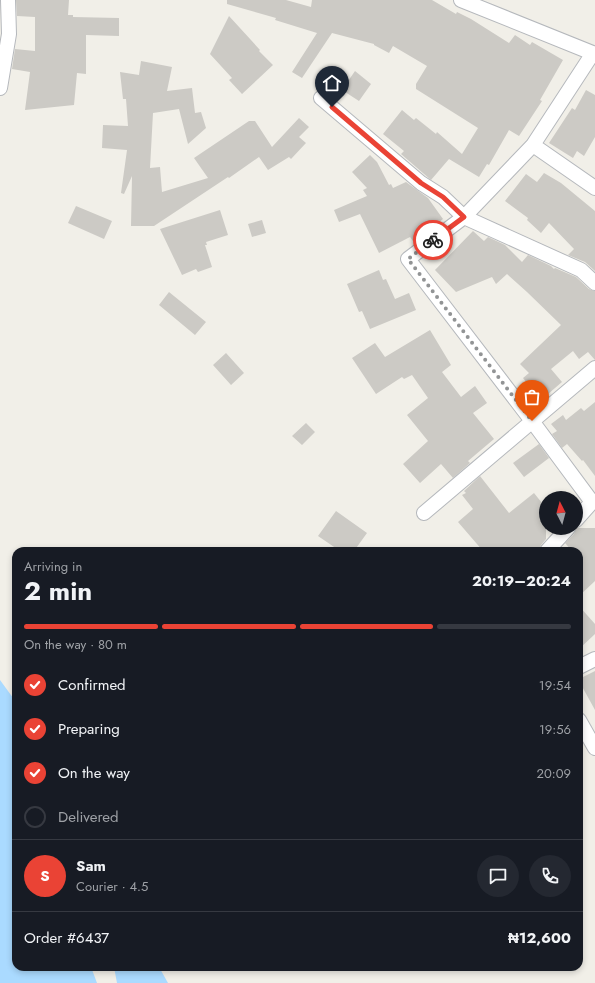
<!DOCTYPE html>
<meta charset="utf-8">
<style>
body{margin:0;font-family:Jost,sans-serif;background:#242831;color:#f1f3f6;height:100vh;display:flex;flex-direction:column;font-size:15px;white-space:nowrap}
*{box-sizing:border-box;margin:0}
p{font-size:13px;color:#9ea1a6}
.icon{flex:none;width:22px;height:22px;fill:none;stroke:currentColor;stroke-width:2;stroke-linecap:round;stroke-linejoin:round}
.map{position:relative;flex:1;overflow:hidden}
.details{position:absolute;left:12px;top:547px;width:571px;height:424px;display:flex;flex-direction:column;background:#171b24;border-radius:12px;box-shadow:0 2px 6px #0003}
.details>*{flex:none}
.needle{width:26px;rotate:354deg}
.fabs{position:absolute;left:539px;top:491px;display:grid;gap:8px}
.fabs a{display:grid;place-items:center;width:44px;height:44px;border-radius:50%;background:#171b24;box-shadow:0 2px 6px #0003;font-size:20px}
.pin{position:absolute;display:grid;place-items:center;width:34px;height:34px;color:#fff;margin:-41px -17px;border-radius:50% 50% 50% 0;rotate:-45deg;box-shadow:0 0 4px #0007}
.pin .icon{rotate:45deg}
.courier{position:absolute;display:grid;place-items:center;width:40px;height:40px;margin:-20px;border:3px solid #ea4335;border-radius:50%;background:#fff;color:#222;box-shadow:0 1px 5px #0007}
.head em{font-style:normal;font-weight:700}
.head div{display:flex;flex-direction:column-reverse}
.head{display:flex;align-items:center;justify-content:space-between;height:68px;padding:0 12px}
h1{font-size:26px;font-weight:700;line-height:30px}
.bar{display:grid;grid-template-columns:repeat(4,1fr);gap:6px 4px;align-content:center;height:48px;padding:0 12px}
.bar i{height:5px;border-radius:3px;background:#363941}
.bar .selected{background:#ea4335}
.bar p{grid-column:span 4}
.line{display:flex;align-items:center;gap:10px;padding:0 12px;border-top:1px solid #363941}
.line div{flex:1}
.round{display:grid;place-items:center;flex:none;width:42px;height:42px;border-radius:21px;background:#242831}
ol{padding:0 12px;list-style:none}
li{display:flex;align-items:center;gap:12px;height:44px}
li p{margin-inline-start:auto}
li .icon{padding:4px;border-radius:50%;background:#ea4335;color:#fff;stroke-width:4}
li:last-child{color:#9ea1a6}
li i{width:22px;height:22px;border:2px solid #363941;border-radius:50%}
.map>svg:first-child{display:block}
.water{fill:#aadaff}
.building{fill:#cccac5}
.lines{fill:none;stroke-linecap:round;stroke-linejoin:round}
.street-casing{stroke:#b5b8bc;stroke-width:16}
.street{stroke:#fff;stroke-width:14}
.done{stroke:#929495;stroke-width:4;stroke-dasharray:0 7.2}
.route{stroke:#ea4335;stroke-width:5}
</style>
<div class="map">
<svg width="595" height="983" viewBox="0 0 595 983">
<rect width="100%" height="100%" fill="#f1efe8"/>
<path class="water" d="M 0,680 L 16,702 L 16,967 L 91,967 L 97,983 L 0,983 Z
M 114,967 L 159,967 L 168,983 L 117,983 Z"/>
<path class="building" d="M 16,0 L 69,0 L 68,15 L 73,15 L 73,17 L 119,18 L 119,36 L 86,35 L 86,74 L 77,73 L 74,105 L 25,110 L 30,72 L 12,69 L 15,49 L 35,51 L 35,17 L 17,16 Z
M 227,0 L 286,0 L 311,7 L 312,0 L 432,0 L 456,14 L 457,12 L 471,19 L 509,43 L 515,35 L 530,45 L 532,42 L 563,60 L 540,100 L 542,101 L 519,136 L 509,130 L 489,165 L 487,164 L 479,177 L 449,159 L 431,180 L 401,154 L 404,151 L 383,134 L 402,110 L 414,120 L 416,118 L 436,134 L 437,132 L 462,154 L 478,128 L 416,89 L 416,84 L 427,66 L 393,46 L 389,53 L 374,45 L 374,44 L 332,33 L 302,78 L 292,72 L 317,33 L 275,20 L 276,18 L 227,4 Z
M 229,16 L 260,50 L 259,51 L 273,65 L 242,94 L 229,80 L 232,78 L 210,54 Z
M 141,61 L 172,67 L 167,91 L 192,88 L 195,113 L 201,112 L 206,128 L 188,144 L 179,109 L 153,113 L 150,168 L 160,167 L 162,192 L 208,178 L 194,158 L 249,121 L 255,121 L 272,147 L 299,118 L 309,127 L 299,137 L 306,143 L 291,159 L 289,157 L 268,170 L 259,157 L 229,178 L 228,177 L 154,226 L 131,226 L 132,176 L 124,194 L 121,193 L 127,150 L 102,148 L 103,125 L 128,126 L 126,99 L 123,99 L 120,72 L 139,75 Z
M 355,71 L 371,84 L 359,101 L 342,90 Z
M 586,90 L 595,95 L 595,137 L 584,156 L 577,151 L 573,158 L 549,143 L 572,108 L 575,110 Z
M 370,155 L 377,162 L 389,185 L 391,184 L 393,188 L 406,182 L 428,198 L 443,219 L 413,241 L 410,237 L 379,253 L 360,214 L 339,222 L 334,210 L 367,196 L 363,190 L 367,188 L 352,172 Z
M 544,173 L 561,183 L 595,211 L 595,271 L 585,262 L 568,255 L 574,249 L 549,223 L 541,233 L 527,220 L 528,218 L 505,201 L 526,174 L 537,182 Z
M 76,206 L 112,221 L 104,239 L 68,223 Z
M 220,210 L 228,235 L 206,242 L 207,245 L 205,245 L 212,267 L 198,272 L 196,269 L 182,275 L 160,229 Z
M 262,220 L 266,233 L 252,237 L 248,224 Z
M 473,231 L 484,241 L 488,237 L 505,245 L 522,262 L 528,255 L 551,266 L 554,269 L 555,268 L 576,277 L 589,289 L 595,291 L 595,360 L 588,352 L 579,359 L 573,351 L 551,369 L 562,382 L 541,400 L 523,378 L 529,373 L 520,364 L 561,325 L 527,292 L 507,274 L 496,284 L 492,277 L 456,292 L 435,270 Z
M 379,270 L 383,280 L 386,279 L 395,299 L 409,293 L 416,310 L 370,329 L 362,311 L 359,312 L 347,284 Z
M 169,292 L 206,322 L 195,335 L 159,305 Z
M 430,330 L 451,365 L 442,372 L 461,397 L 475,386 L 487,403 L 473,413 L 494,439 L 468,461 L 470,463 L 453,478 L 441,464 L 420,483 L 403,464 L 428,441 L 407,415 L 428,398 L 412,375 L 404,379 L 402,377 L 376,394 L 352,358 L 375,343 L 385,357 Z
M 226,353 L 244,373 L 231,385 L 213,365 Z
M 595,402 L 595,476 L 583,460 L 582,461 L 567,444 L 562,448 L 552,434 L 557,431 L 551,424 L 563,415 L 566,420 L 581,408 L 584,411 Z
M 306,423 L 315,432 L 302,445 L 292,436 Z
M 539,444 L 549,458 L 524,477 L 513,463 Z
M 480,476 L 509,513 L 534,493 L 546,508 L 546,539 L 541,545 L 538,551 L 483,551 L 458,522 L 473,509 L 462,495 L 466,493 L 464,491 Z
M 336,511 L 367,533 L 354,551 L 340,551 L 318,536 Z
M 576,528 L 595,528 L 595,581 L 579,596 L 579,551 L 572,551 L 565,543 L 574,534 Z
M 579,606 L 595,624 L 595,634 L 579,649 Z
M 595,671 L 595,710 L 579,681 L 579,679 Z"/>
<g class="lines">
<g class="street-casing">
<path id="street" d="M 461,0 L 595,54
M 0,88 L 9,34 L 8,0
M 321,98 L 421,183 L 443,197 L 464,217 L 581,270 L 595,283
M 533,145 L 595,188
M 424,513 L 595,368
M 576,520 L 592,502 L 532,421 L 408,259 L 464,217 L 533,145 L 593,53
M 547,551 L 568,528
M 579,667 L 595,659
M 579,720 L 595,748"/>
</g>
<use href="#street" class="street"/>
</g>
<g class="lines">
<path class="done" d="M 433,240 L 408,259 L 532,421"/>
<path class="route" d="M 332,107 L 421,183 L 443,197 L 464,217 L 433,240"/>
</g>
</svg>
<div class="fabs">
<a><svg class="needle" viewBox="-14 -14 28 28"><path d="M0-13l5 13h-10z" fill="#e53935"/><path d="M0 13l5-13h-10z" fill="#9ea1a6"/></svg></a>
</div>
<div class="pin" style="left:532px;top:421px;background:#ea580c"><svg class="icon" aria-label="bag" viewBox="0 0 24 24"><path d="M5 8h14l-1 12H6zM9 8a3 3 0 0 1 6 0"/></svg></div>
<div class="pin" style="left:332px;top:107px;background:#1f2937"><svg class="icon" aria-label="home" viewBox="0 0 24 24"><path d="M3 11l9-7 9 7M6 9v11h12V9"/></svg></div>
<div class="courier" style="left:433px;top:240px"><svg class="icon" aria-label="bike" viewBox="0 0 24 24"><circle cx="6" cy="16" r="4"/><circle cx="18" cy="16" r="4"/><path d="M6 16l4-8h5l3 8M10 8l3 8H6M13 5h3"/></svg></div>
<section class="details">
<div class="head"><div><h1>2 min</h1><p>Arriving in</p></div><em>20:19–20:24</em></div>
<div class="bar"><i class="selected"></i><i class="selected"></i><i class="selected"></i><i></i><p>On the way · 80 m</p></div>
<ol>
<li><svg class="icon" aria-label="check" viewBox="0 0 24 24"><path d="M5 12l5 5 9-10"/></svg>Confirmed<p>19:54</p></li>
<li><svg class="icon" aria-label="check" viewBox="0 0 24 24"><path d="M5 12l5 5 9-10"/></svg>Preparing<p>19:56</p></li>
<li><svg class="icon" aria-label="check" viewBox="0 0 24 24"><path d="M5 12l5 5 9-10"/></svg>On the way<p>20:09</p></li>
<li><i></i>Delivered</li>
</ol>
<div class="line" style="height:72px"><b class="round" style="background:#ea4335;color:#fff">S</b><div><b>Sam</b><p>Courier · 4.5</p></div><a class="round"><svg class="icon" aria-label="chat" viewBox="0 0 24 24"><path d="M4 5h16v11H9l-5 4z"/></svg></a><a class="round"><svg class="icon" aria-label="phone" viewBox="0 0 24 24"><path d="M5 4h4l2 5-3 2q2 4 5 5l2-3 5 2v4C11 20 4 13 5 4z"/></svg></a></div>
<div class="line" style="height:52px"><div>Order #6437</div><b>₦12,600</b></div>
</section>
</div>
